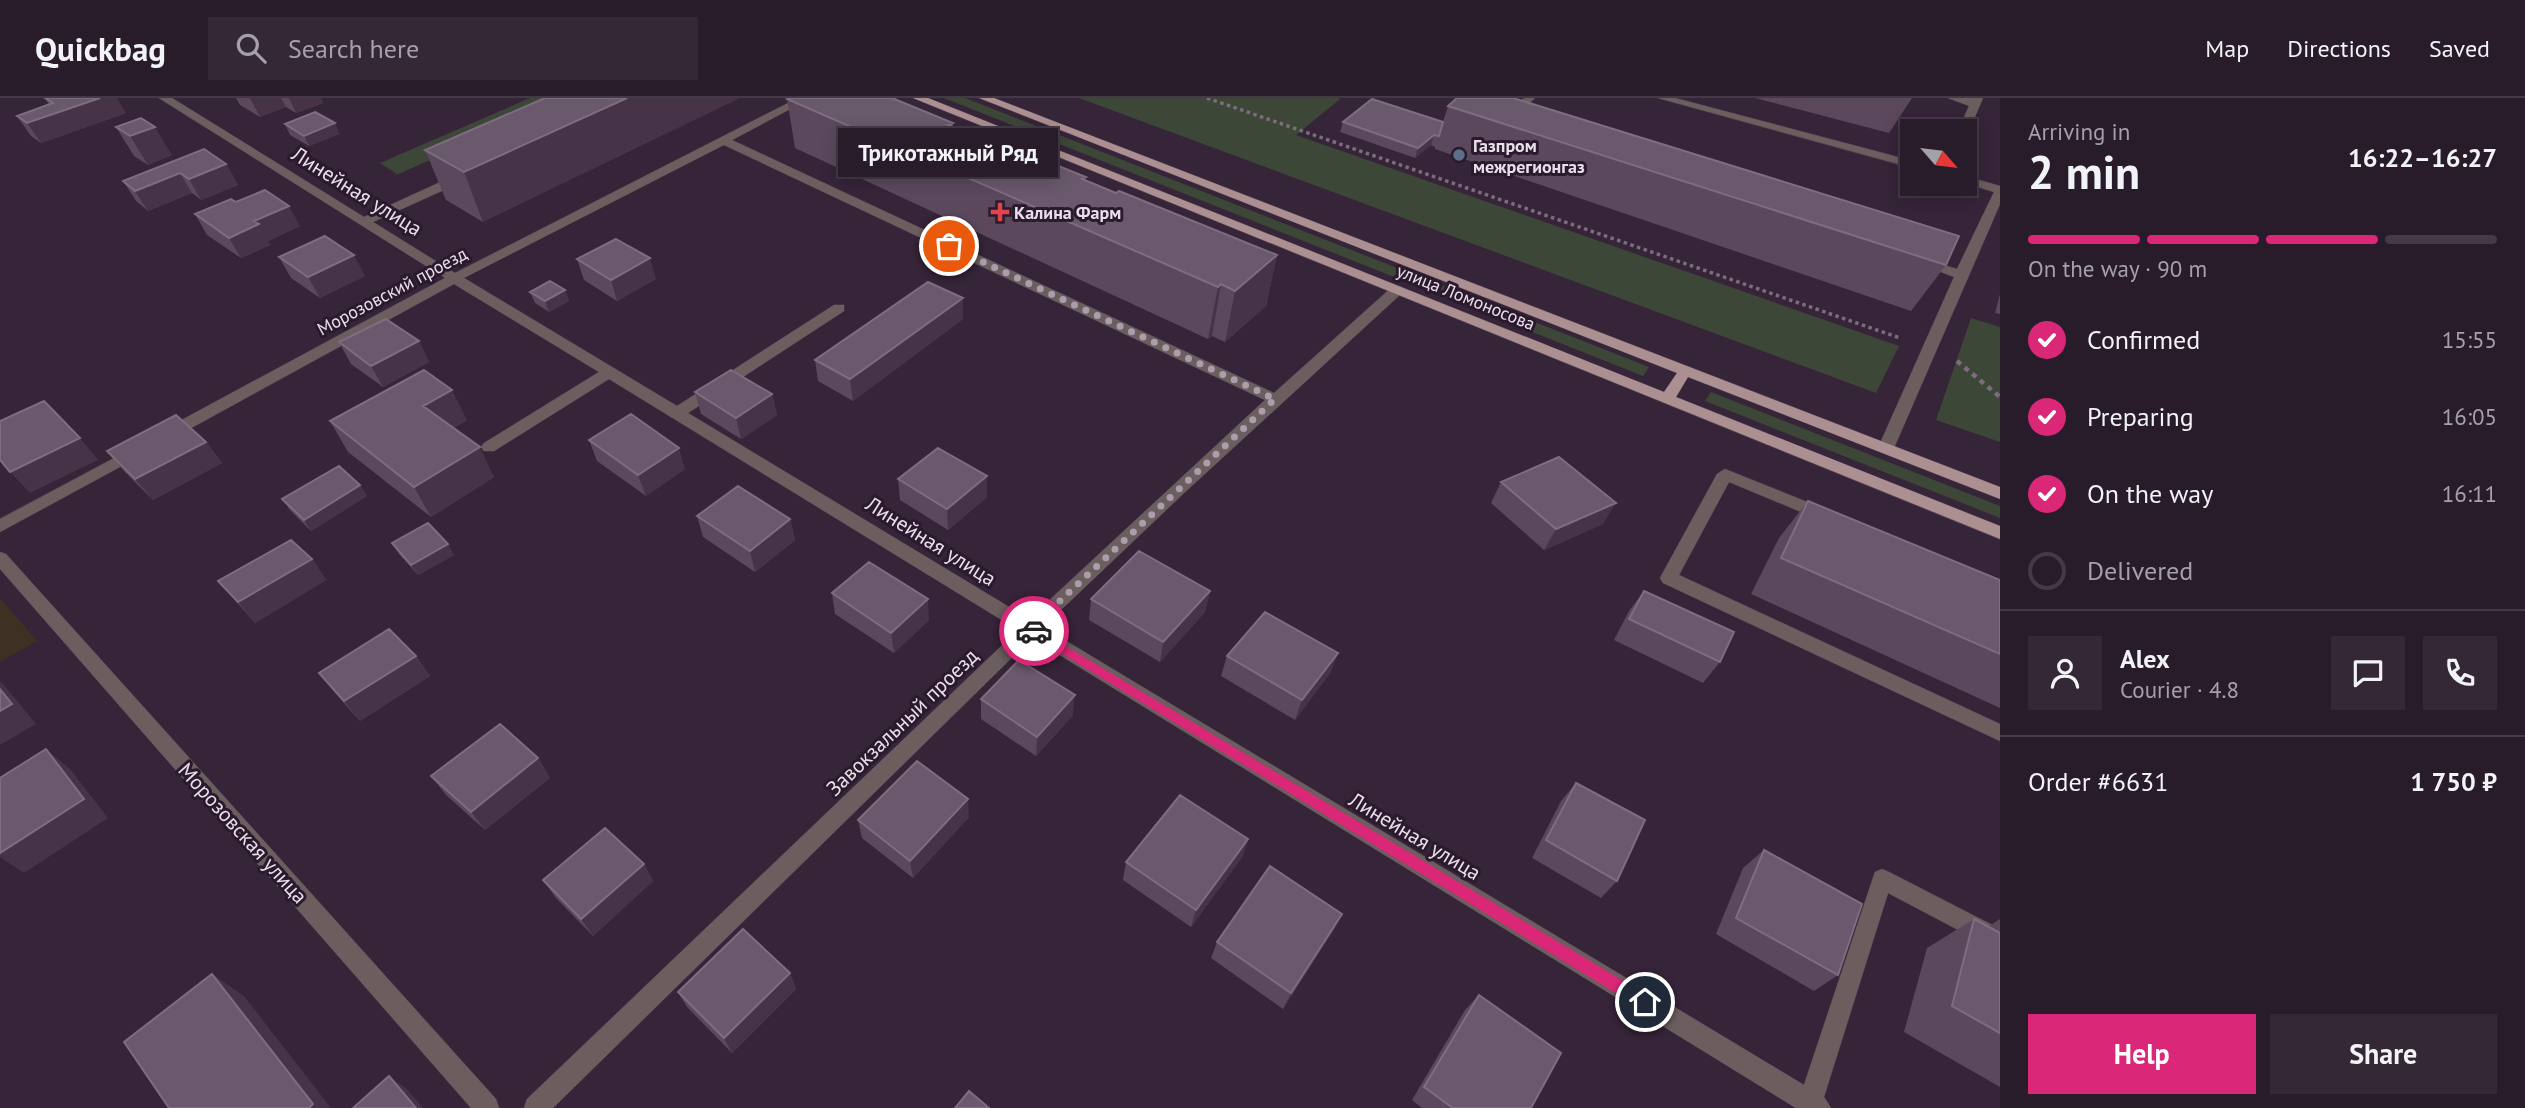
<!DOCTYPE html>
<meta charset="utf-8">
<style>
body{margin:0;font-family:"PT Sans",sans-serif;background:#342836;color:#f1f3f6;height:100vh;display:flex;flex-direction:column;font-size:26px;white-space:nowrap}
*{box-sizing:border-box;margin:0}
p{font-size:23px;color:#a5a1a8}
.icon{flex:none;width:38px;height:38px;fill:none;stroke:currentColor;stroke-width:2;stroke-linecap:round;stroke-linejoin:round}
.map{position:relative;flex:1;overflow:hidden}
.sheet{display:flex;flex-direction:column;background:#281b2a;width:525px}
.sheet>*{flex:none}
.needle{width:46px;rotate:118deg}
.tools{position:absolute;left:1900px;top:21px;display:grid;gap:14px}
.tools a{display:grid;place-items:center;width:77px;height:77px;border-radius:0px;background:#281b2a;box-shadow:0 4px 18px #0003,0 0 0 2px #443947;font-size:35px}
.pin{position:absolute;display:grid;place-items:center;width:60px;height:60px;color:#fff;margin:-30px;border:4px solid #fff;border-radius:50%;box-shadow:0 2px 7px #0007}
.courier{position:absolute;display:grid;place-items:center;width:70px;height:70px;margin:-35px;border:5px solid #db2777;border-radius:50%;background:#fff;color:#222;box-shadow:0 2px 9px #0007}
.bubble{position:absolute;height:49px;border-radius:0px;background:#281b2a;box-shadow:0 4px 18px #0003,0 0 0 2px #443947;font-size:23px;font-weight:800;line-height:49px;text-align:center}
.headline em{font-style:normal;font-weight:800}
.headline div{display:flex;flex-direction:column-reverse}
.headline{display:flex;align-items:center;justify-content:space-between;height:119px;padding:0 28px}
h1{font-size:46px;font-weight:800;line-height:52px}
.bar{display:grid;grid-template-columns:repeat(4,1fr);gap:10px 7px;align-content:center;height:84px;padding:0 28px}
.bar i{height:9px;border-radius:5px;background:#443947}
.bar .selected{background:#db2777}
.bar p{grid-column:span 4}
.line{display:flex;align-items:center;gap:18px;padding:0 28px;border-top:2px solid #443947}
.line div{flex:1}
.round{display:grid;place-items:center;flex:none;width:74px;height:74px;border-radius:0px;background:#342836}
ol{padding:0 28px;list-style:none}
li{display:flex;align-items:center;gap:21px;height:77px}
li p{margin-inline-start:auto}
li .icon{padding:7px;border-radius:50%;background:#db2777;color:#fff;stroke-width:4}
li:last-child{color:#a5a1a8}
li i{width:38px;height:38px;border:4px solid #443947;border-radius:50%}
.action{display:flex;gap:14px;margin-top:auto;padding:14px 28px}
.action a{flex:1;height:80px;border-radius:0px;background:#db2777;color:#fff;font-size:28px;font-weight:800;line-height:80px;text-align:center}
.action a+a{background:#342836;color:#f1f3f6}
header{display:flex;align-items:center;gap:42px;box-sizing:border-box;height:98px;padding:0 35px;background:#281b2a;border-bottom:2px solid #443947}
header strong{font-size:33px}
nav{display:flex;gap:38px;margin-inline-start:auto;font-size:24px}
.search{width:490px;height:63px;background:#342836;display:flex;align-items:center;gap:18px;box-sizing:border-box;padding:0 24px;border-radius:0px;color:#a5a1a8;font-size:26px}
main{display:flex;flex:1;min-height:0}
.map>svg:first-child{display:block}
.commercial{fill:#3c3122}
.green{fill:#3c4738}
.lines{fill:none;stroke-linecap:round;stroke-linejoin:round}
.minor-casing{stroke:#534255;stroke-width:1}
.major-casing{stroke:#534255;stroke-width:1}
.path-far1{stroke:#7c6c7e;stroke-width:3.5;stroke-dasharray:3.5 3.5;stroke-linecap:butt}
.path{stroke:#7c6c7e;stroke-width:4.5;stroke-dasharray:5 5;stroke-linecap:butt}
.minor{fill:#6c5e5e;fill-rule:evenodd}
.major{fill:#ac8f90;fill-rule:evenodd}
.wall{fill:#5b485d}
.shaded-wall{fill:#463348}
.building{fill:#6a586c;stroke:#7e6d80;stroke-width:2}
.route{fill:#db2777}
.done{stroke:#ab9dac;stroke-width:7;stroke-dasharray:0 12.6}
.service-dot{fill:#5c6f8a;stroke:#2b1a2d;stroke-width:2.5}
.health-dot{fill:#e0444e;stroke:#2b1a2d;stroke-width:2.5}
.labels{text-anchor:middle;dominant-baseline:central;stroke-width:6;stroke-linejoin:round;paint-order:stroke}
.far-poi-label{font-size:18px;font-weight:bold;fill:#eadeeb;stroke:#2b1a2d;text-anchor:start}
.far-street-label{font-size:18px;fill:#eadeeb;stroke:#2b1a2d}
.street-label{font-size:21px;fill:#eadeeb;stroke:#2b1a2d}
</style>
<header>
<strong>Quickbag</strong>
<div class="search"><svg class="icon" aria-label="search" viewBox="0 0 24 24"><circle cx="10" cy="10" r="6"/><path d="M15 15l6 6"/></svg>Search here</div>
<nav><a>Map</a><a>Directions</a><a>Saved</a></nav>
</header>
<main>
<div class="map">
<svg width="2000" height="1010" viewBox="0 0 2000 1010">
<rect width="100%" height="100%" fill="#362438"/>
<path class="commercial" d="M 0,500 L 37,543 L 0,564 Z"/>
<path class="green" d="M 530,0 L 555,0 L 562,4 L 387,81 L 397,76 L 380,65 Z
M 944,0 L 965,0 L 1649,269 L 1643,278 Z
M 1079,0 L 1337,0 L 1340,1 L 1296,37 L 1899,248 L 1876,295 Z
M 1971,220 L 2000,229 L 2000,344 L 1936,322 Z
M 1711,294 L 2000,408 L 2000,420 L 1705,303 Z"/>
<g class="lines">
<g class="minor-casing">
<path id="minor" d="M 159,0 L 172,0 L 364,119 L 458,76 L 466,76 L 466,82 L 373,124 L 455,175 L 798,0 L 811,0 L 732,42 L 1274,295 L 1392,189 L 1402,189 L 1402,195 L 1183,396 L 1043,529 L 1804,987 L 1875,774 L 1882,771 L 1889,774 L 2000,831 L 2000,854 L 1888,795 L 1824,999 L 1831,1010 L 1796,1010 L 1032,540 L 553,1010 L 524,1010 L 527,1001 L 1018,532 L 609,281 L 494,353 L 484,353 L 481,349 L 484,345 L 599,274 L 454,186 L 173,340 L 163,340 L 160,336 L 163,332 L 445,180 ZM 724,47 L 1265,302 L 1029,521 L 688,315 L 844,213 L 844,207 L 834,207 L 677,308 L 464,180 Z
M 1524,0 L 1535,0 L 1513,21 L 1505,21 L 1505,17 Z
M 1658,0 L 1675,0 L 1913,63 L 1913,70 Z
M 1948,0 L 1983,0 L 1968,35 L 1958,33 L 1969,8 Z
M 1965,78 L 2000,88 L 2000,106 L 1894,350 L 1891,354 L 1881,354 L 1878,350 L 1954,179 L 1915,164 L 1921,160 L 1957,171 L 1994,94 L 1965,85 Z
M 137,348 L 142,349 L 145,353 L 142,357 L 0,434 L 0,421 Z
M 1725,371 L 1830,413 L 1832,417 L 1830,421 L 1818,421 L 1729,384 L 1679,477 L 2000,626 L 2000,643 L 1663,485 L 1660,480 L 1717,376 Z
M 0,454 L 6,456 L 496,1001 L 499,1010 L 471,1010 L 0,471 Z"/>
</g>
<g class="major-casing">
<path id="major" d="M 913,0 L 928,0 L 1664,294 L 1677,275 L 979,0 L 994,0 L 2000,389 L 2000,401 L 1688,279 L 1676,299 L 2000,428 L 2000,441 Z"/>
</g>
<path class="path-far1" d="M 1207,0 L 1900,240"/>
<path class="path" d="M 1957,263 L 2000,299"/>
<use href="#minor" class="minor"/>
<use href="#major" class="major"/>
</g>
<path class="wall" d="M 45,0 L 126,15 L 41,45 L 31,38 L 17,18 L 49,7 Z
M 236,0 L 321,0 L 323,5 L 296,15 L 286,9 L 260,19 L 240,7 Z
M 545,0 L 483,124 L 446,102 L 425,52 Z
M 1454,0 L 1514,0 L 1946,167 L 1911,213 L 1435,51 L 1435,49 L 1431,47 L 1415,60 L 1340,34 L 1343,24 L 1443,24 L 1448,8 L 1456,1 Z
M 1755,0 L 1912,0 L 1889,35 Z
M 787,1 L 953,25 L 953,29 L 1116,95 L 1277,157 L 1266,208 L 1225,244 L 1212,238 L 1208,241 L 795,50 Z
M 335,25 L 339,36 L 309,48 L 290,37 L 285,26 Z
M 116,29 L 172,57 L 148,67 L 134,58 Z
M 226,66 L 238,87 L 201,102 L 192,95 L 148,113 L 136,103 L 123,83 Z
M 195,116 L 300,128 L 268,143 L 270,147 L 241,160 L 207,137 Z
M 279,159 L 365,178 L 320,200 L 291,180 Z
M 577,161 L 656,181 L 617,203 L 584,182 Z
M 565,192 L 569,203 L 549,214 L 535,205 L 530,194 Z
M 2000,196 L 2000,216 L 1995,215 Z
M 963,221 L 853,303 L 818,283 L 815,262 Z
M 419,243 L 429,264 L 383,289 L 351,266 L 339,244 Z
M 695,294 L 772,296 L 777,317 L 741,341 L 701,316 Z
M 467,322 L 453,330 L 494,379 L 431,419 L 348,354 L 330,323 Z
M 589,342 L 685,371 L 646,398 L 597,363 Z
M 206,344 L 222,365 L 153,402 L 125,374 L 107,353 Z
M 987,378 L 987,399 L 948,432 L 900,402 L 898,381 Z
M 1501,384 L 1603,426 L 1544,452 L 1491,405 Z
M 360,387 L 367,398 L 311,433 L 290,412 L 282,401 Z
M 1808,403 L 2000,482 L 2000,610 L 1751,496 L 1779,440 Z
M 697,418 L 790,421 L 795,442 L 755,474 L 703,439 Z
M 392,445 L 454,457 L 418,477 L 399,456 Z
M 312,461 L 326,482 L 255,525 L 218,483 Z
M 1210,493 L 1205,514 L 1160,564 L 1089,522 L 1091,501 Z
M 1644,493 L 1720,564 L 1703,585 L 1614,542 L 1629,513 Z
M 832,495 L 929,522 L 894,555 L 835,516 Z
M 1338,555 L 1330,575 L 1295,622 L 1221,578 L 1227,558 Z
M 416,558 L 430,578 L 360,623 L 335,595 L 319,575 Z
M 981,601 L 1073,617 L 1036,658 L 981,621 Z
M 538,660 L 550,680 L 485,732 L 446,697 L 431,678 Z
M 1576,685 L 1617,783 L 1601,800 L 1532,760 L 1561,703 Z
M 969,719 L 913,780 L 862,740 L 858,722 Z
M 1248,741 L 1242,759 L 1191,829 L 1123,782 L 1126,764 Z
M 1764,752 L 1838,877 L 1814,893 L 1716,836 L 1743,770 Z
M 644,766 L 653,783 L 593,838 L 556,800 L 543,782 Z
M 1342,816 L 1333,833 L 1283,911 L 1211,860 L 1217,844 Z
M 1974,821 L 1988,829 L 2000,821 L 2000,989 L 1904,934 L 1927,850 Z
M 790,875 L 796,891 L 732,955 L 687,909 L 678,894 Z
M 1479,897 L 1531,1010 L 1422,1010 L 1412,1002 L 1465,912 Z"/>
<path class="shaded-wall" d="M 100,0 L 117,0 L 126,15 L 41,45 L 27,25 Z
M 250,0 L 281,0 L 286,9 L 260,19 Z
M 289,0 L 321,0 L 323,5 L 296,15 Z
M 627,0 L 740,0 L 483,124 L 464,74 Z
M 335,25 L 339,36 L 309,48 L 304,38 Z
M 155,29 L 172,57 L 148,67 L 130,38 Z
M 1434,37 L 1431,47 L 1415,60 L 1418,50 Z
M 226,66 L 238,87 L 201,102 L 189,81 Z
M 180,75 L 192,95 L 148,113 L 135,93 Z
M 289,108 L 300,128 L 268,143 L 270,147 L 241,160 L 229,140 L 254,123 Z
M 354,157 L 365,178 L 320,200 L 308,179 Z
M 1277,157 L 1266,208 L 1225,244 L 1235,193 Z
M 650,160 L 656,181 L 617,203 L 611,182 Z
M 1221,186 L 1212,238 L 1208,241 L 1218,189 Z
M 565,192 L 569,203 L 549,214 L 545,203 Z
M 963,200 L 963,221 L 853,303 L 850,281 Z
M 419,243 L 429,264 L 383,289 L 371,268 Z
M 452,292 L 467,322 L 438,338 L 423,308 Z
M 772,296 L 777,317 L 741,341 L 736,320 Z
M 80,340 L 98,362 L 30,395 L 10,374 Z
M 206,344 L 222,365 L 153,402 L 135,381 Z
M 480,349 L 494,379 L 431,419 L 414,389 Z
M 679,350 L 685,371 L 646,398 L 638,377 Z
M 987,378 L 987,399 L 948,432 L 947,411 Z
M 360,387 L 367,398 L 311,433 L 304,422 Z
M 1616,405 L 1603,426 L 1544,452 L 1556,431 Z
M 790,421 L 795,442 L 755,474 L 750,453 Z
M 448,446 L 454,457 L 418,477 L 411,467 Z
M 312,461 L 326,482 L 255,525 L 238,504 Z
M 1210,493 L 1205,514 L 1160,564 L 1163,544 Z
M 928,501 L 929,522 L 894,555 L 891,535 Z
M 1338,555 L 1330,575 L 1295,622 L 1302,602 Z
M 416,558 L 430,578 L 360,623 L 344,603 Z
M 0,583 L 4,587 L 36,626 L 0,647 Z
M 1075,597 L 1073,617 L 1036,658 L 1037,639 Z
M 46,651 L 70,671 L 108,720 L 24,775 L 0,759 L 0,755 Z
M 538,660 L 550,680 L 485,732 L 471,714 Z
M 968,701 L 969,719 L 913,780 L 910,763 Z
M 1248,741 L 1242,759 L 1191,829 L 1196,812 Z
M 644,766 L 653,783 L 593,838 L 581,821 Z
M 1342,816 L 1333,833 L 1283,911 L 1291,895 Z
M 790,875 L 796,891 L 732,955 L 724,940 Z
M 212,876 L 244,898 L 331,1010 L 309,1010 Z
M 389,978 L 407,991 L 423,1010 L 416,1010 Z"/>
<path class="building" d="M 45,0 L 100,0 L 27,25 L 17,18 L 53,5 Z
M 545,0 L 627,0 L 464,74 L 425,52 Z
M 789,0 L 892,0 L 953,25 L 948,27 L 978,39 L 982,37 L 1086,79 L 1082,81 L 1116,95 L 1119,93 L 1277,157 L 1235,193 L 1221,186 L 1218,189 L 787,1 Z
M 1457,0 L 1513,0 L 1959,138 L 1946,167 L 1448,8 Z
M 1372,1 L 1443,24 L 1439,38 L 1434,37 L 1418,50 L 1343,24 Z
M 315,14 L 335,25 L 304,38 L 285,26 Z
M 141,20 L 155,29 L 130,38 L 116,29 Z
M 204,51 L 226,66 L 189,81 L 180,75 L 135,93 L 123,83 Z
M 265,92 L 289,108 L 254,123 L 259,126 L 229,140 L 195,116 L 231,101 L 236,104 Z
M 325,138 L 354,157 L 308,179 L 279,159 Z
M 616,141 L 650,160 L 611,182 L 577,161 Z
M 550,183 L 565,192 L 545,203 L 530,194 Z
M 928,184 L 963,200 L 850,281 L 815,262 Z
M 386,221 L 419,243 L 371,268 L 339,244 Z
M 424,272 L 452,292 L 423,308 L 480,349 L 414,389 L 330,323 Z
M 731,272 L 772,296 L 736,320 L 695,294 Z
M 44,303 L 80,340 L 10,374 L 0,362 L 0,323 Z
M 631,316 L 679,350 L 638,377 L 589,342 Z
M 176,317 L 206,344 L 135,381 L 107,353 Z
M 938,350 L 987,378 L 947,411 L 898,381 Z
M 1559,359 L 1616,405 L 1556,431 L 1501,384 Z
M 339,368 L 360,387 L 304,422 L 282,401 Z
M 738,388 L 790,421 L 750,453 L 697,418 Z
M 1808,403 L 2000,482 L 2000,556 L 1781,460 Z
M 428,425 L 448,446 L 411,467 L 392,445 Z
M 291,442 L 312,461 L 238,504 L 218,483 Z
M 1139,453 L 1210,493 L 1163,544 L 1091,501 Z
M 869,464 L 928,501 L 891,535 L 832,495 Z
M 1644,493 L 1734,534 L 1720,564 L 1629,521 Z
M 1265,514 L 1338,555 L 1302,602 L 1227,558 Z
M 389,531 L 416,558 L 344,603 L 319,575 Z
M 1019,562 L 1075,597 L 1037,639 L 981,601 Z
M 0,591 L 12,606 L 0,613 Z
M 500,626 L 538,660 L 471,714 L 431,678 Z
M 46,651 L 84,701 L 0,755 L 0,680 Z
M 917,663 L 968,701 L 910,763 L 858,722 Z
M 1576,685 L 1645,722 L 1617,783 L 1546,742 Z
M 1180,697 L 1248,741 L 1196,812 L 1126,764 Z
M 605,730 L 644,766 L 581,821 L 543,782 Z
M 1764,752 L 1862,806 L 1838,877 L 1736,820 Z
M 1270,768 L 1342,816 L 1291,895 L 1217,844 Z
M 1974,821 L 2000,835 L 2000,935 L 1952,908 Z
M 743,831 L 790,875 L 724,940 L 678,894 Z
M 212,876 L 313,1006 L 309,1010 L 169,1010 L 124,944 Z
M 1479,897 L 1561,955 L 1531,1010 L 1453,1010 L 1424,989 Z
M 389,978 L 416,1010 L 353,1010 Z
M 969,993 L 989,1010 L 955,1010 Z"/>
<path class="route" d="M 1034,529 L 1650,899 L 1652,904 L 1650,910 L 1645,912 L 1640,910 L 1030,536 L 1028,533 Z"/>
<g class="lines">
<path class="done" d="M 949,148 L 1275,301 L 1030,531 L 1034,533"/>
</g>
<circle class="service-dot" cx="1459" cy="57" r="7"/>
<path class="health-dot" d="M996.5 103.5h7v7h7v7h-7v7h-7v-7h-7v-7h7z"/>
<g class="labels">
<g class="far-poi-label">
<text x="1473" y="47">Газпром<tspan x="1473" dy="21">межрегионгаз</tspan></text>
<text x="1014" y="114">Калина Фарм</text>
</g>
<g class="far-street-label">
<text transform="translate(392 193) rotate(-28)">Морозовский проезд</text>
<text transform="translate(1466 199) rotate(22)">улица Ломоносова</text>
</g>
<g class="street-label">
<text transform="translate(357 93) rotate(32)">Линейная улица</text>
<text transform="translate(931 443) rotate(32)">Линейная улица</text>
<text transform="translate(902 624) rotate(-44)">Завокзальный проезд</text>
<text transform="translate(243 735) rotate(48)">Морозовская улица</text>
<text transform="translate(1415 738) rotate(31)">Линейная улица</text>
</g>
</g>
</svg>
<div class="tools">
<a><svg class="needle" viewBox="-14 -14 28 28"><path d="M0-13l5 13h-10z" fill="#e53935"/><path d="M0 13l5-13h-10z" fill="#a5a1a8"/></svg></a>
</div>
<div class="pin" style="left:949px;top:148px;background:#ea580c"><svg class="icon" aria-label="bag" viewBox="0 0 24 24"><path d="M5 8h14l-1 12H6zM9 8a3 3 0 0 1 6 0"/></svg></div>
<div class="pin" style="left:1645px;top:904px;background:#1f2937"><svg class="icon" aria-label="home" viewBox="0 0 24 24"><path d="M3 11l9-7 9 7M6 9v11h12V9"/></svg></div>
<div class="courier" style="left:1034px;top:533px"><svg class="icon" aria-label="car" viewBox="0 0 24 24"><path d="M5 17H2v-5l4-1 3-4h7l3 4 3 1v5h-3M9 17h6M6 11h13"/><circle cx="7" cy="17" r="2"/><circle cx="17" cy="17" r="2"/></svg></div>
<div class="bubble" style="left:838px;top:30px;width:220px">Трикотажный Ряд</div>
</div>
<section class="sheet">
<div class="headline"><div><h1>2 min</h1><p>Arriving in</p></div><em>16:22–16:27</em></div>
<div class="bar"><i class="selected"></i><i class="selected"></i><i class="selected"></i><i></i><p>On the way · 90 m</p></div>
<ol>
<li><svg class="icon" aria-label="check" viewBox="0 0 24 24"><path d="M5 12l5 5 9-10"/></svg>Confirmed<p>15:55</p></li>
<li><svg class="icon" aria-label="check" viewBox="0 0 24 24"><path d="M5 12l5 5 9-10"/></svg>Preparing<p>16:05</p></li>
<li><svg class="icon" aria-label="check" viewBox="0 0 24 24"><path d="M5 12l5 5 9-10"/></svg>On the way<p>16:11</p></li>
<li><i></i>Delivered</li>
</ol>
<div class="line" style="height:126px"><a class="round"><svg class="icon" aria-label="person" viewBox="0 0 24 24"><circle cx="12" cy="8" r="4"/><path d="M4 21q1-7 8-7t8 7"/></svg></a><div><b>Alex</b><p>Courier · 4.8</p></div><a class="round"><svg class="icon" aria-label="chat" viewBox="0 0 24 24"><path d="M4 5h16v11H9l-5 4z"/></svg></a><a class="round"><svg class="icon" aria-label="phone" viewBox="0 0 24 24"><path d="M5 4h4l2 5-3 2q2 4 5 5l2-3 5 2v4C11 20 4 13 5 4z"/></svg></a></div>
<div class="line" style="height:91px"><div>Order #6631</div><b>1 750 ₽</b></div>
<div class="action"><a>Help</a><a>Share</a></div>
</section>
</main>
